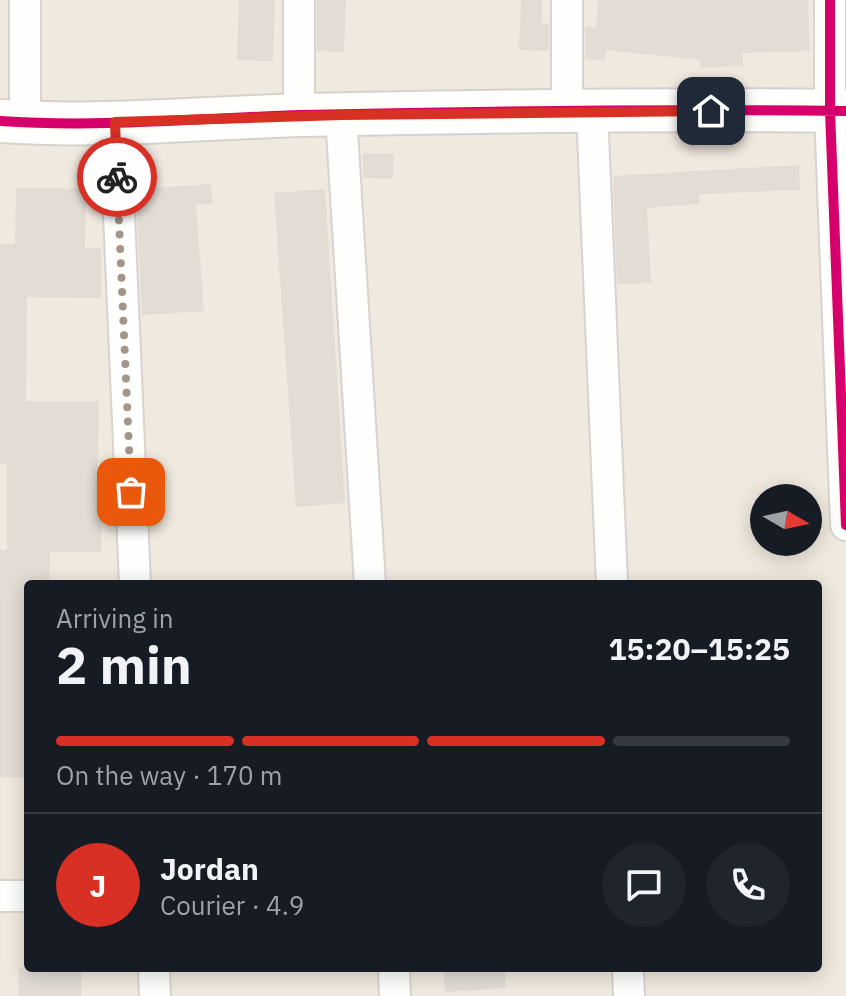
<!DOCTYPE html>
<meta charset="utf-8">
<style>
body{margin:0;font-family:"IBM Plex Sans",sans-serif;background:#20242c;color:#f1f3f6;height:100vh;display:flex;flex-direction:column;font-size:30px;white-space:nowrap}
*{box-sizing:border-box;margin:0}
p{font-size:26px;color:#9ea1a6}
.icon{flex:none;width:44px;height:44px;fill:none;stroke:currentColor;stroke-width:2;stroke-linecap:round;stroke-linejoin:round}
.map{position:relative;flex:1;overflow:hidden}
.details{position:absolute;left:24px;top:580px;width:798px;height:392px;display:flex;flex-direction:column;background:#171b24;border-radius:8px;box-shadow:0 4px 20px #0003}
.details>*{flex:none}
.needle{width:52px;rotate:99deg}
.tools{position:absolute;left:750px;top:484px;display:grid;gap:16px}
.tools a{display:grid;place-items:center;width:72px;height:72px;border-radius:50%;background:#171b24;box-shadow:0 4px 20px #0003;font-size:40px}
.pin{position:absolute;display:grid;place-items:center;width:68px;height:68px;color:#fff;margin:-34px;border-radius:16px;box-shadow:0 4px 12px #0006}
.courier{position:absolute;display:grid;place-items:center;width:80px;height:80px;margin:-40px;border:6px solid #d93025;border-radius:50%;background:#fff;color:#222;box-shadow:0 2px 10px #0007}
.headline em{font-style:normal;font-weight:700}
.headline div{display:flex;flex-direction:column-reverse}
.headline{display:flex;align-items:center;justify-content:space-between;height:136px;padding:0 32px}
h1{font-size:52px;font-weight:700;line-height:60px}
.bar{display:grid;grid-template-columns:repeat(4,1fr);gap:12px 8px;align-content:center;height:96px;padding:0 32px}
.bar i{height:10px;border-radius:6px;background:#363941}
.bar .on{background:#d93025}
.bar p{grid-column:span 4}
.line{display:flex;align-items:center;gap:20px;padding:0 32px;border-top:2px solid #363941}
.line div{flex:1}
.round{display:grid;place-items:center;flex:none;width:84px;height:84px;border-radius:42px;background:#20242c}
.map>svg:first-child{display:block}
.residential{fill:#f0e9df;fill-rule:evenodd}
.building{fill:#e2dcd5}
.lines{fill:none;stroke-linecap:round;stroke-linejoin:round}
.street-casing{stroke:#d8d3ce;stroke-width:34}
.secondary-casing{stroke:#d6d2cb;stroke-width:46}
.street{stroke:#fefefd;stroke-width:30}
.secondary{stroke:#fefefd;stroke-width:42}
.cycleway-casing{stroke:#fefbf3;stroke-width:15}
.cycleway{stroke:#d6006c;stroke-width:10}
.done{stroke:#a39589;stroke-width:8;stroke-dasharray:0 14.4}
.route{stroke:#d93025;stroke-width:10}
</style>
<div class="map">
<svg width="846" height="996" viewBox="0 0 846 996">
<rect width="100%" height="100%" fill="#f8f6f0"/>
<path class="residential" d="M 0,0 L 846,0 L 846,996 L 0,996 ZM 764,498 L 808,498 L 808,542 L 764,542 ZM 28,584 L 818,584 L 818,968 L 28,968 Z"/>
<path class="building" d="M 239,0 L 275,0 L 273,61 L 237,60 Z
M 317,0 L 346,0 L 344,52 L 317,51 Z
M 521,0 L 542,0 L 542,23 L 549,24 L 549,51 L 519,50 Z
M 598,0 L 808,0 L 810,51 L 742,53 L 743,66 L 700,68 L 700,60 L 606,50 L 605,61 L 585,59 L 585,27 L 596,28 Z
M 363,153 L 394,154 L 393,179 L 363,178 Z
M 799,165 L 800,190 L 699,194 L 699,204 L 647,208 L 651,283 L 617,284 L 613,176 Z
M 211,184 L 213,204 L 196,205 L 204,311 L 142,315 L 136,189 Z
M 16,188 L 86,189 L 85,248 L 101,248 L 101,298 L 27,297 L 26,401 L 99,401 L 97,490 L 101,490 L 101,552 L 50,552 L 49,584 L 28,584 L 28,777 L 0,777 L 0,550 L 7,550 L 7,464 L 0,463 L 0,244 L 15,244 Z
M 325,189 L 345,503 L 296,507 L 274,193 Z
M 19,968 L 82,968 L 81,996 L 18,996 Z
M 443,968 L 505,968 L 506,988 L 445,992 Z"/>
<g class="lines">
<g class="street-casing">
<path id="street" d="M 25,0 L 25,122
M 299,0 L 299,115
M 567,0 L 567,111
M 830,0 L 830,111 L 846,525
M 592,111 L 612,584
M 341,115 L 370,584
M 115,122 L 135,584
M 0,896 L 28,896
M 154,968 L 155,996
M 394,968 L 395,996
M 628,968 L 629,996"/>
</g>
<g class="secondary-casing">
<path id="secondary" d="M 0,121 C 100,128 202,118 302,115 C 483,111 665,109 846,111"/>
</g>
<use href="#street" class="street"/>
<use href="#secondary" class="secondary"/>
<g class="cycleway-casing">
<path id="cycleway" d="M 830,0 L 830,111 L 846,525
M 0,121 C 100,128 202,118 302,115 C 483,111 665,109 846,111"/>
</g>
<use href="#cycleway" class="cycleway"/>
</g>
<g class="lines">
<path class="done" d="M 117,177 L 131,492"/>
<path class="route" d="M 117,177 L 115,122 L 341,115 L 711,111"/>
</g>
</svg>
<div class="tools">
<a><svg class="needle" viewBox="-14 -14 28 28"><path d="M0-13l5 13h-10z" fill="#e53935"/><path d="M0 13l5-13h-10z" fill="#9ea1a6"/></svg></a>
</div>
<div class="pin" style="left:131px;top:492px;background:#ea580c"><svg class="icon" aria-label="bag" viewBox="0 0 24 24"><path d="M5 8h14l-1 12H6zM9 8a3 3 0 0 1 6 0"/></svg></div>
<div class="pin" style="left:711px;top:111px;background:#1f2937"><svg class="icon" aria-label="home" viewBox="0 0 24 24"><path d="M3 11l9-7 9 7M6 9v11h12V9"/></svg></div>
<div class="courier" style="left:117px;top:177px"><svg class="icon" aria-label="bike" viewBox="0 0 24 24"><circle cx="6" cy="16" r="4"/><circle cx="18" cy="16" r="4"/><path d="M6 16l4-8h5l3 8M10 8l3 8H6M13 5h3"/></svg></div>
<section class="details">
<div class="headline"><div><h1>2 min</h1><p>Arriving in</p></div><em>15:20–15:25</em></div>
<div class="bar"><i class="on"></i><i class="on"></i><i class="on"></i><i></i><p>On the way · 170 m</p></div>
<div class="line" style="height:144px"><b class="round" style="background:#d93025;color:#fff">J</b><div><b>Jordan</b><p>Courier · 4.9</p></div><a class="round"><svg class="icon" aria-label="chat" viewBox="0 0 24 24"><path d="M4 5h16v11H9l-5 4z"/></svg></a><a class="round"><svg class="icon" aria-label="phone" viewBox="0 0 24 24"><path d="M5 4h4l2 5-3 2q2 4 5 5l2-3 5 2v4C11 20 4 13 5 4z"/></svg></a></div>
</section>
</div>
